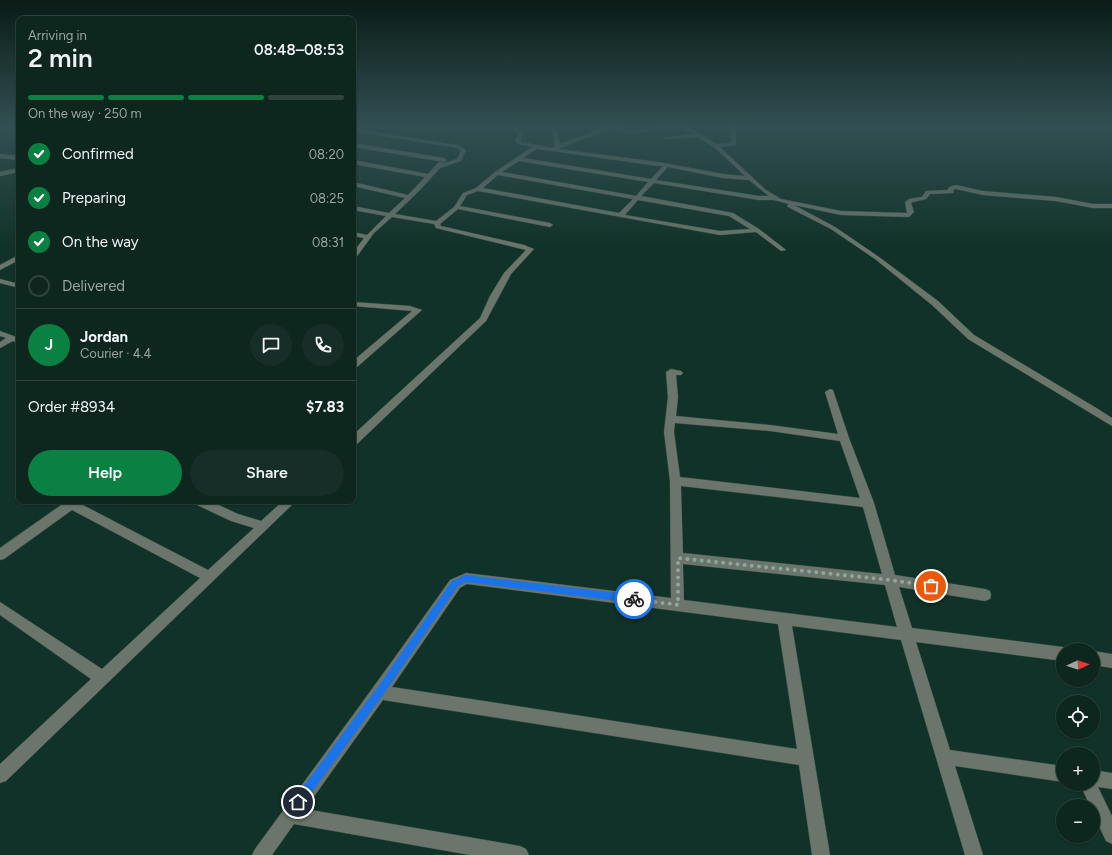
<!DOCTYPE html>
<meta charset="utf-8">
<style>
body{margin:0;font-family:Figtree,sans-serif;background:#162e27;color:#f1f3f6;height:100vh;display:flex;flex-direction:column;font-size:15px;white-space:nowrap}
*{box-sizing:border-box;margin:0}
p{font-size:13px;color:#9aa5a4}
.icon{flex:none;width:22px;height:22px;fill:none;stroke:currentColor;stroke-width:2;stroke-linecap:round;stroke-linejoin:round}
.map{position:relative;flex:1;overflow:hidden}
.panel{position:absolute;left:16px;top:16px;width:340px;height:488px;display:flex;flex-direction:column;background:#0d261e;border-radius:8px;box-shadow:0 1px 3px #0004,0 0 0 1px #2d433c}
.panel>*{flex:none}
.needle{width:26px;rotate:86deg}
.controls{position:absolute;left:1056px;top:643px;display:grid;gap:8px}
.controls a{display:grid;place-items:center;width:44px;height:44px;border-radius:50%;background:#0d261e;box-shadow:0 1px 3px #0004,0 0 0 1px #2d433c;font-size:20px}
.pin{position:absolute;display:grid;place-items:center;width:34px;height:34px;color:#fff;margin:-17px;border:2px solid #fff;border-radius:50%;box-shadow:0 1px 4px #0007}
.courier{position:absolute;display:grid;place-items:center;width:40px;height:40px;margin:-20px;border:3px solid #1a73e8;border-radius:50%;background:#fff;color:#222;box-shadow:0 1px 5px #0007}
.headline em{font-style:normal;font-weight:600}
.headline div{display:flex;flex-direction:column-reverse}
.headline{display:flex;align-items:center;justify-content:space-between;height:68px;padding:0 12px}
h1{font-size:26px;font-weight:600;line-height:30px}
.bar{display:grid;grid-template-columns:repeat(4,1fr);gap:6px 4px;align-content:center;height:48px;padding:0 12px}
.bar i{height:5px;border-radius:3px;background:#2d433c}
.bar .on{background:#0b8043}
.bar p{grid-column:span 4}
.line{display:flex;align-items:center;gap:10px;padding:0 12px;border-top:1px solid #2d433c}
.line div{flex:1}
.round{display:grid;place-items:center;flex:none;width:42px;height:42px;border-radius:21px;background:#162e27}
ol{padding:0 12px;list-style:none}
li{display:flex;align-items:center;gap:12px;height:44px}
li p{margin-inline-start:auto}
li .icon{padding:4px;border-radius:50%;background:#0b8043;color:#fff;stroke-width:4}
li:last-child{color:#9aa5a4}
li i{width:22px;height:22px;border:2px solid #2d433c;border-radius:50%}
.button{display:flex;gap:8px;margin-top:auto;padding:8px 12px}
.button a{flex:1;height:46px;border-radius:24px;background:#0b8043;color:#fff;font-size:16px;font-weight:600;line-height:46px;text-align:center}
.button a+a{background:#162e27;color:#f1f3f6}
.map>svg:first-child{display:block}
.lines{fill:none;stroke-linecap:round;stroke-linejoin:round}
.minor-casing{stroke:#304e45;stroke-width:1}
.minor{fill:#6b756b;fill-rule:evenodd}
.route{fill:#1a73e8}
.done{stroke:#8ea69e;stroke-width:4;stroke-dasharray:0 7.2}
</style>
<div class="map">
<svg width="1112" height="855" viewBox="0 0 1112 855">
<rect width="100%" height="100%" fill="#113228"/>
<g class="lines">
<g class="minor-casing">
<path id="minor" d="M 510,127 L 515,127 L 523,134 L 520,140 L 522,142 L 552,148 L 555,146 L 552,130 L 554,129 L 556,130 L 560,144 L 605,127 L 619,127 L 629,131 L 662,127 L 679,127 L 628,134 L 612,128 L 558,149 L 658,162 L 723,174 L 745,176 L 714,147 L 697,137 L 665,139 L 663,138 L 693,134 L 683,127 L 689,127 L 717,144 L 731,143 L 731,127 L 735,127 L 736,145 L 720,147 L 766,190 L 781,199 L 841,211 L 907,213 L 905,202 L 909,199 L 922,197 L 926,191 L 948,190 L 949,187 L 956,185 L 983,191 L 1056,197 L 1093,204 L 1112,204 L 1112,208 L 1093,208 L 1056,201 L 983,195 L 956,189 L 954,189 L 953,193 L 930,194 L 926,199 L 913,202 L 911,203 L 914,212 L 909,217 L 841,215 L 794,205 L 835,227 L 879,257 L 938,301 L 974,335 L 1098,409 L 1112,418 L 1112,426 L 968,339 L 932,305 L 875,259 L 831,229 L 788,207 L 787,206 L 789,204 L 774,200 L 759,200 L 654,183 L 641,196 L 733,213 L 759,229 L 786,250 L 781,251 L 756,232 L 720,235 L 478,191 L 467,195 L 460,206 L 550,223 L 553,225 L 550,227 L 458,209 L 440,224 L 441,226 L 524,245 L 534,249 L 511,274 L 486,321 L 357,444 L 353,445 L 353,435 L 480,318 L 490,296 L 504,273 L 526,250 L 436,228 L 434,224 L 392,217 L 374,233 L 355,259 L 353,260 L 353,253 L 364,238 L 353,236 L 353,232 L 367,235 L 386,216 L 353,210 L 353,206 L 389,213 L 405,198 L 353,186 L 353,182 L 408,195 L 425,177 L 353,164 L 353,160 L 428,174 L 439,162 L 444,163 L 457,159 L 461,151 L 457,148 L 353,131 L 353,129 L 458,145 L 466,150 L 461,161 L 440,168 L 420,190 L 395,214 L 436,221 L 454,207 L 463,193 L 476,188 L 495,172 L 532,147 L 518,144 L 515,140 L 518,135 ZM 537,149 L 658,166 L 663,166 L 651,179 L 523,158 ZM 519,161 L 648,182 L 636,196 L 502,172 ZM 668,167 L 723,178 L 749,180 L 769,196 L 759,196 L 656,180 ZM 498,175 L 633,199 L 619,213 L 483,188 ZM 638,200 L 729,216 L 750,229 L 720,231 L 625,215 Z
M 353,143 L 444,158 L 447,160 L 444,162 L 353,147 Z
M 0,154 L 19,156 L 19,160 L 0,158 Z
M 19,168 L 19,172 L 0,176 L 0,172 Z
M 19,255 L 19,260 L 0,270 L 0,265 Z
M 0,279 L 19,284 L 19,288 L 0,283 Z
M 353,302 L 410,306 L 422,310 L 356,368 L 353,369 L 353,361 L 412,311 L 353,306 Z
M 0,331 L 19,338 L 19,344 L 13,341 L 0,348 L 0,342 L 6,338 L 0,336 Z
M 671,369 L 681,371 L 683,373 L 681,375 L 676,375 L 678,397 L 676,416 L 770,425 L 838,434 L 825,392 L 830,389 L 833,390 L 849,438 L 874,503 L 895,575 L 985,589 L 990,591 L 991,595 L 990,599 L 985,601 L 899,587 L 912,628 L 1063,647 L 1068,650 L 1063,650 L 1063,661 L 916,642 L 950,750 L 1063,766 L 1063,782 L 955,766 L 983,855 L 965,855 L 901,640 L 792,626 L 830,855 L 812,855 L 799,765 L 383,700 L 305,809 L 520,846 L 526,849 L 529,855 L 470,855 L 294,824 L 272,855 L 252,855 L 255,849 C 320,760 386,671 450,580 L 466,573 L 671,598 L 670,481 L 664,432 L 668,397 L 666,372 ZM 675,423 L 770,431 L 840,441 L 860,498 L 680,477 L 674,432 ZM 681,486 L 863,507 L 882,574 L 683,553 ZM 683,564 L 885,585 L 897,627 L 684,600 ZM 467,584 L 778,624 L 797,749 L 392,687 L 460,588 Z
M 67,501 L 75,501 L 208,570 L 254,528 L 231,521 L 195,504 L 193,501 L 210,501 L 238,514 L 261,521 L 283,501 L 296,501 L 6,781 L 0,783 L 0,764 L 91,679 L 0,615 L 0,602 L 102,669 L 200,578 L 72,510 L 4,559 L 0,560 L 0,548 Z
M 1093,651 L 1112,654 L 1112,668 L 1093,665 Z
M 1093,770 L 1112,773 L 1112,789 L 1098,787 L 1112,816 L 1112,844 L 1106,841 L 1093,813 L 1093,806 L 1090,806 L 1080,784 L 1093,784 Z"/>
</g>
<use href="#minor" class="minor"/>
</g>
<linearGradient id="sky" x2="0" y2="1"><stop stop-color="#091c16"/><stop offset="0.51" stop-color="#324f53"/><stop offset="1" stop-color="#324f53" stop-opacity="0"/></linearGradient>
<rect width="1112" height="247" fill="url(#sky)"/>
<path class="route" d="M 466,575 L 634,595 L 638,599 L 634,603 L 466,582 L 458,586 L 383,695 L 302,806 L 298,808 L 295,806 L 293,802 L 295,798 L 377,688 L 452,581 Z"/>
<g class="lines">
<path class="done" d="M 634,599 L 678,605 L 678,558 L 890,580 L 931,586"/>
</g>
</svg>
<div class="controls">
<a><svg class="needle" viewBox="-14 -14 28 28"><path d="M0-13l5 13h-10z" fill="#e53935"/><path d="M0 13l5-13h-10z" fill="#9aa5a4"/></svg></a>
<a><svg class="icon" aria-label="locate" viewBox="0 0 24 24"><circle cx="12" cy="12" r="6"/><path d="M12 2v4M12 18v4M2 12h4M18 12h4"/></svg></a>
<a>+</a>
<a>−</a>
</div>
<div class="pin" style="left:931px;top:586px;background:#ea580c"><svg class="icon" aria-label="bag" viewBox="0 0 24 24"><path d="M5 8h14l-1 12H6zM9 8a3 3 0 0 1 6 0"/></svg></div>
<div class="pin" style="left:298px;top:802px;background:#1f2937"><svg class="icon" aria-label="home" viewBox="0 0 24 24"><path d="M3 11l9-7 9 7M6 9v11h12V9"/></svg></div>
<div class="courier" style="left:634px;top:599px"><svg class="icon" aria-label="bike" viewBox="0 0 24 24"><circle cx="6" cy="16" r="4"/><circle cx="18" cy="16" r="4"/><path d="M6 16l4-8h5l3 8M10 8l3 8H6M13 5h3"/></svg></div>
<section class="panel">
<div class="headline"><div><h1>2 min</h1><p>Arriving in</p></div><em>08:48–08:53</em></div>
<div class="bar"><i class="on"></i><i class="on"></i><i class="on"></i><i></i><p>On the way · 250 m</p></div>
<ol>
<li><svg class="icon" aria-label="check" viewBox="0 0 24 24"><path d="M5 12l5 5 9-10"/></svg>Confirmed<p>08:20</p></li>
<li><svg class="icon" aria-label="check" viewBox="0 0 24 24"><path d="M5 12l5 5 9-10"/></svg>Preparing<p>08:25</p></li>
<li><svg class="icon" aria-label="check" viewBox="0 0 24 24"><path d="M5 12l5 5 9-10"/></svg>On the way<p>08:31</p></li>
<li><i></i>Delivered</li>
</ol>
<div class="line" style="height:72px"><b class="round" style="background:#0b8043;color:#fff">J</b><div><b>Jordan</b><p>Courier · 4.4</p></div><a class="round"><svg class="icon" aria-label="chat" viewBox="0 0 24 24"><path d="M4 5h16v11H9l-5 4z"/></svg></a><a class="round"><svg class="icon" aria-label="phone" viewBox="0 0 24 24"><path d="M5 4h4l2 5-3 2q2 4 5 5l2-3 5 2v4C11 20 4 13 5 4z"/></svg></a></div>
<div class="line" style="height:52px"><div>Order #8934</div><b>$7.83</b></div>
<div class="button"><a>Help</a><a>Share</a></div>
</section>
</div>
